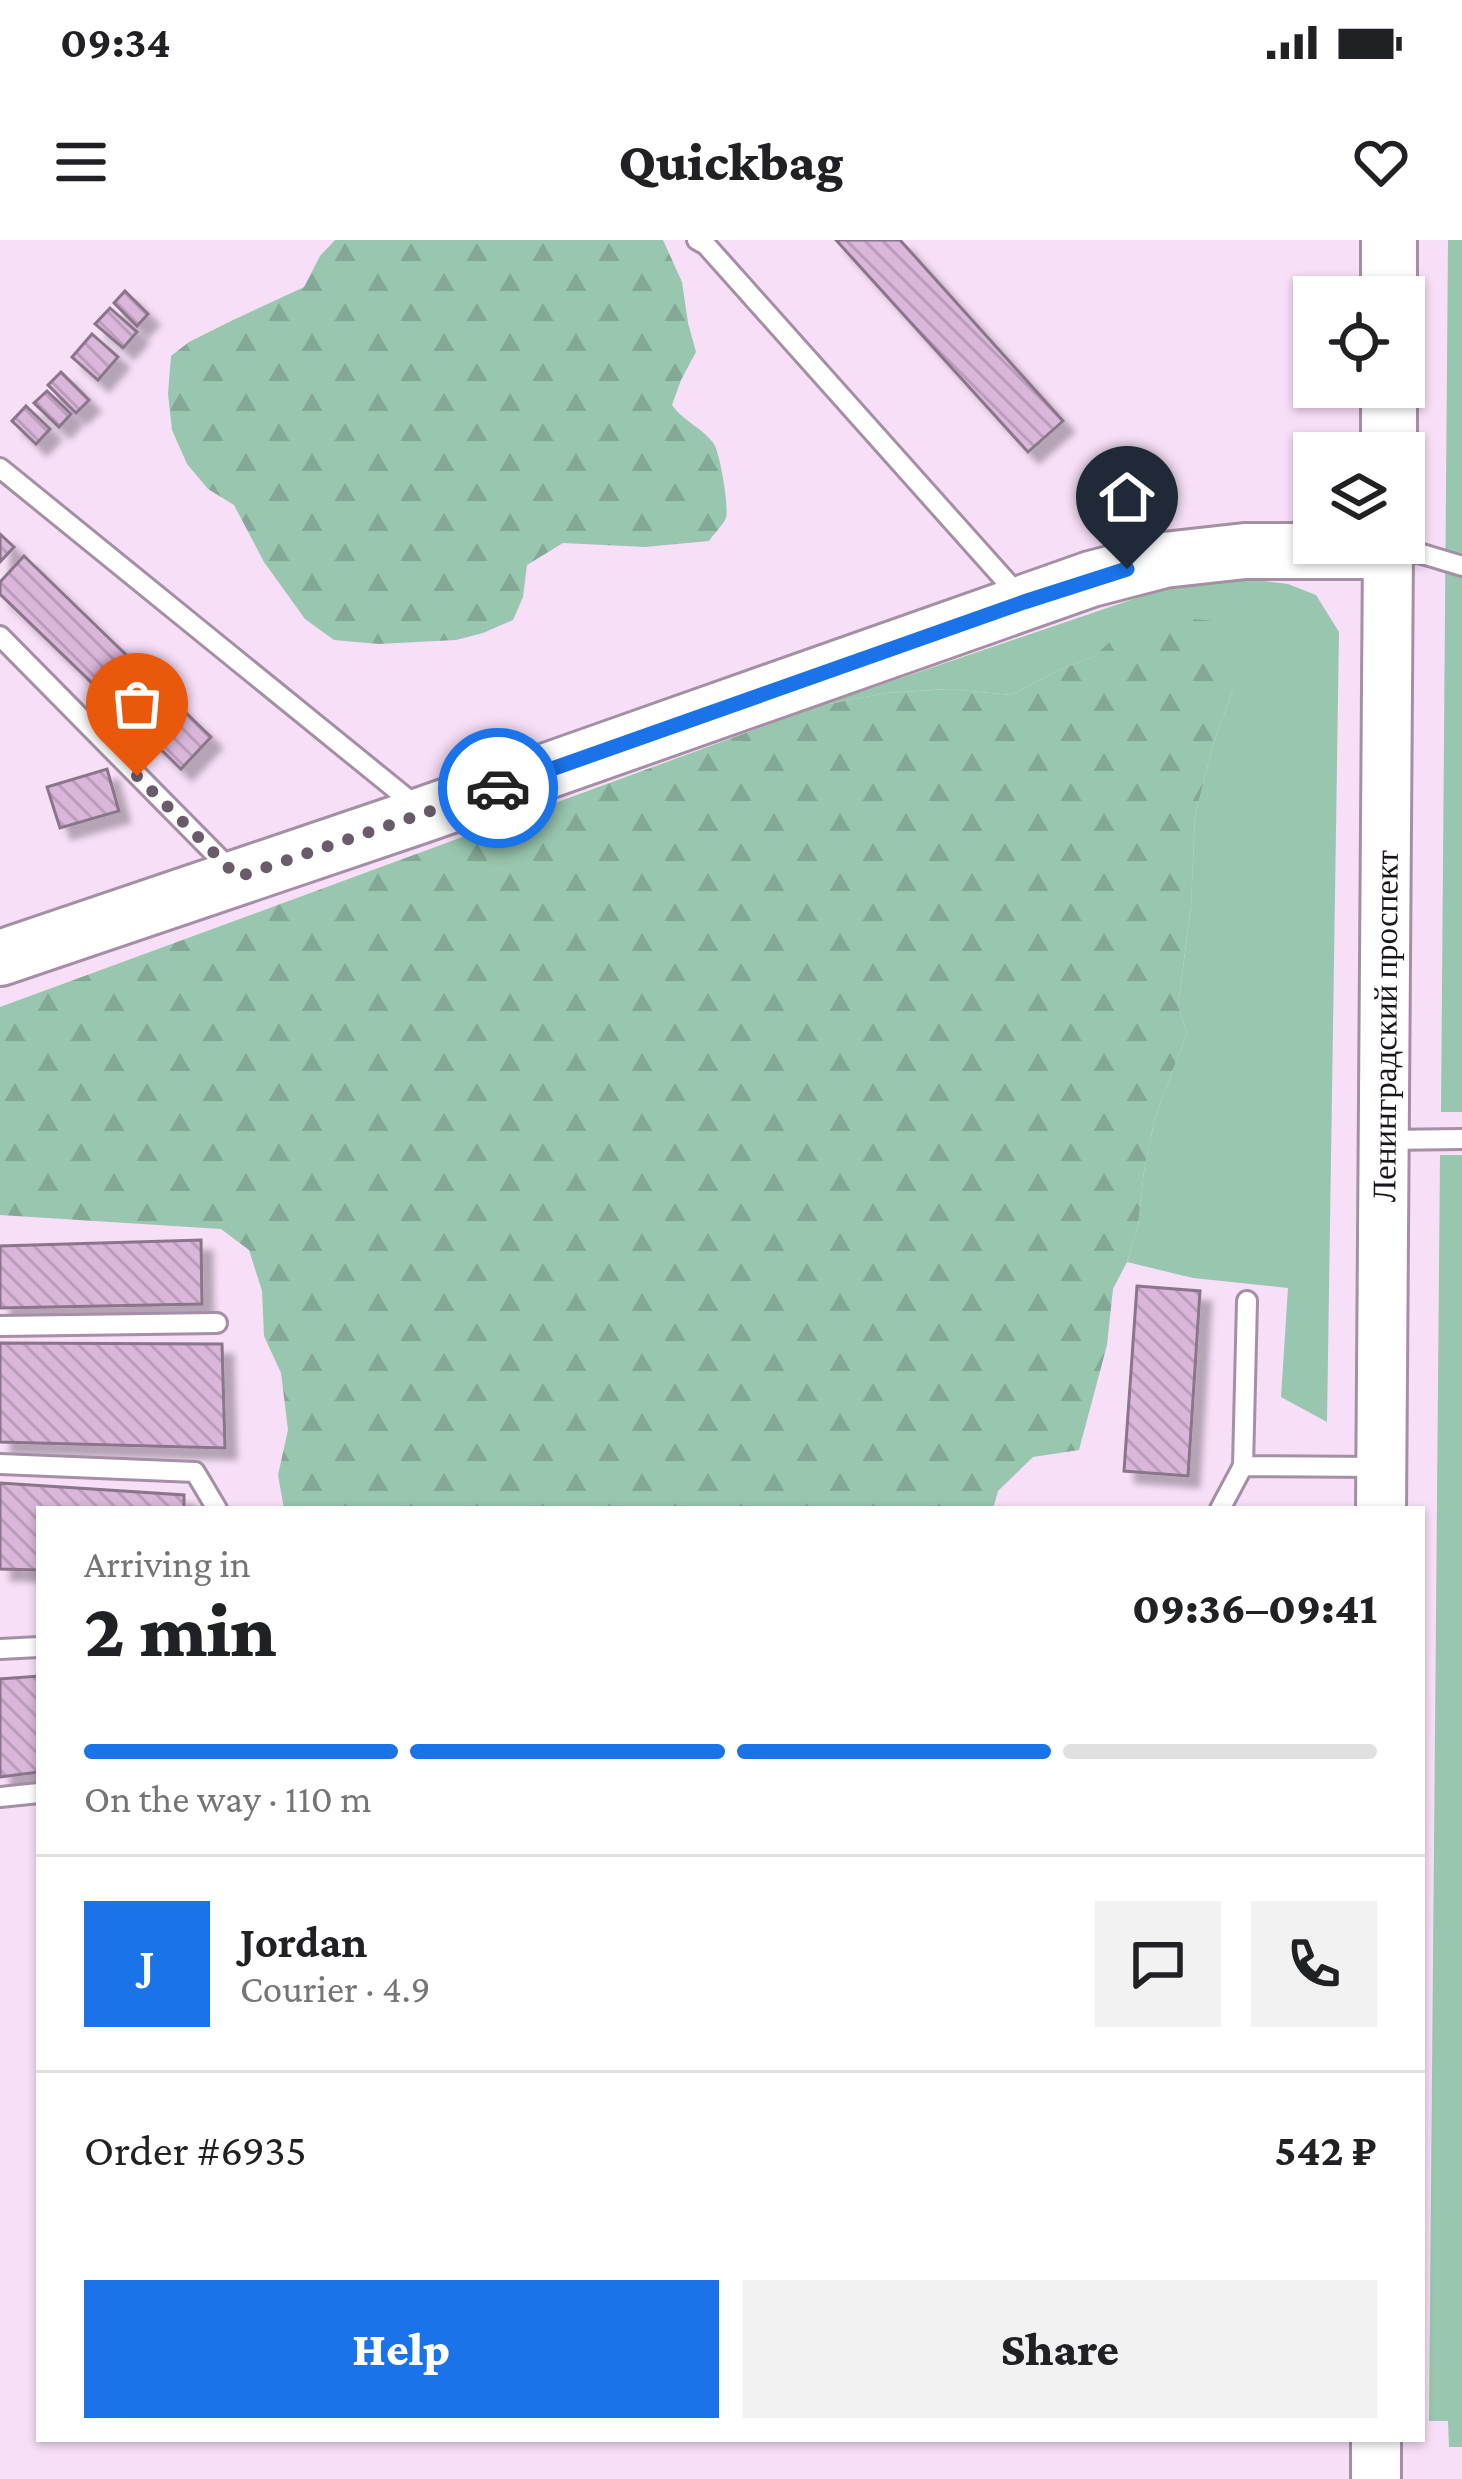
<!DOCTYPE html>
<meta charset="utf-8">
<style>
body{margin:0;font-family:"Crimson Pro",serif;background:#f2f2f2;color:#202124;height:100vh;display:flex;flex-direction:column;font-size:45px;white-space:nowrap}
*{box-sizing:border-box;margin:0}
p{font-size:39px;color:#757577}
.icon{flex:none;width:66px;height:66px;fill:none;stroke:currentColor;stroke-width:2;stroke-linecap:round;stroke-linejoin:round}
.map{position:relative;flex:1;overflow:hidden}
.panel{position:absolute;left:36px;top:1266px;width:1389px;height:936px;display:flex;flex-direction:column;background:#fff;border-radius:0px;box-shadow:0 3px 9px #0004}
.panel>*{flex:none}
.controls{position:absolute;left:1293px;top:36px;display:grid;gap:24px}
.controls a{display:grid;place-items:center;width:132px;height:132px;border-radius:0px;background:#fff;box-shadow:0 3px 9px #0004;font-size:60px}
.pin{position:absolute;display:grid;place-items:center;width:102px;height:102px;color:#fff;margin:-123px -51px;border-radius:50% 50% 50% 0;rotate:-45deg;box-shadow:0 0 12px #0007}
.pin .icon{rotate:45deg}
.courier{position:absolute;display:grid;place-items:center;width:120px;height:120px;margin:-60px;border:9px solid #1a73e8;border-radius:50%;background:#fff;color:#222;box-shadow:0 3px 15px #0007}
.overview em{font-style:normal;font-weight:800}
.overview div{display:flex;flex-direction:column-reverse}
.overview{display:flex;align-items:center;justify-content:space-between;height:204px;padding:0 48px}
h1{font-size:78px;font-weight:800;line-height:90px}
.bar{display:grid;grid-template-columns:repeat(4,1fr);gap:18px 12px;align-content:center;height:144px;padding:0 48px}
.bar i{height:15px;border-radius:9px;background:#e0e0e0}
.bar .current{background:#1a73e8}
.bar p{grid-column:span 4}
.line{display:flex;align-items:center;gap:30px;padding:0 48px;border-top:3px solid #e0e0e0}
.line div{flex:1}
.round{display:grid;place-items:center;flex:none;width:126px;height:126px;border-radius:0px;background:#f2f2f2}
.primary-button{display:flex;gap:24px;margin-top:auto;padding:24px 48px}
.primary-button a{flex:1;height:138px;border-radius:0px;background:#1a73e8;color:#fff;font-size:48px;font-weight:800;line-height:138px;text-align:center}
.primary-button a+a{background:#f2f2f2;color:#202124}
.status{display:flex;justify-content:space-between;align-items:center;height:84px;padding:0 60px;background:#fff;direction:ltr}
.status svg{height:33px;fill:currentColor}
header{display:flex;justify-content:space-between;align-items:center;height:156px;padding:0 48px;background:#fff;font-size:54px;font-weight:800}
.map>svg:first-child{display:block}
.green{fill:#99c6af}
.forest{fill:url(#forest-firs)}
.building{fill:url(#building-back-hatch);stroke:#8a758b;stroke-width:3;filter:url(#shadow)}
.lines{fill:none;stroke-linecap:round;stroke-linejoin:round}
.service-casing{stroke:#a58fa5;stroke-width:24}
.tertiary-casing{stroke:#a58fa5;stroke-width:54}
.secondary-casing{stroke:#a58fa5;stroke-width:60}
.service{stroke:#fff;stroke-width:18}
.tertiary{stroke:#fff;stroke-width:48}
.secondary{stroke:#fff;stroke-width:54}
.done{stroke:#695b69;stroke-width:12;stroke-dasharray:0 21.6}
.route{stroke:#1a73e8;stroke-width:15}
.labels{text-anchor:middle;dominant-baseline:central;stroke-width:9;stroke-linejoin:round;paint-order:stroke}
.street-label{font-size:33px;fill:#1c141d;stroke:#fef0ff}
</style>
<div class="status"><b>09:34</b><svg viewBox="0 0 49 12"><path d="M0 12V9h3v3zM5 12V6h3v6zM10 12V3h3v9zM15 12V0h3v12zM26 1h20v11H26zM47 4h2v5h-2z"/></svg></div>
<header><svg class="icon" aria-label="menu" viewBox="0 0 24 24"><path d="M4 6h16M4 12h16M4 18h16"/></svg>Quickbag<svg class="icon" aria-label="heart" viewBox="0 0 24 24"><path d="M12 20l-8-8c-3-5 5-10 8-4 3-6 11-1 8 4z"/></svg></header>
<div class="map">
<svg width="1462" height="2239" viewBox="0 0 1462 2239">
<defs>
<pattern id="forest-firs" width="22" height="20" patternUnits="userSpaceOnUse" patternTransform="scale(3)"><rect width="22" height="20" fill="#99c6af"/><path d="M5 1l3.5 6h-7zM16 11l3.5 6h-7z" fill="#83a996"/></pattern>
<pattern id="building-back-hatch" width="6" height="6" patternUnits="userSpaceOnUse" patternTransform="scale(3)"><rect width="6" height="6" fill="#d9b6da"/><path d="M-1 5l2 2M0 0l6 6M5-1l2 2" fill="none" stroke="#ba9cbb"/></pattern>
<filter id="shadow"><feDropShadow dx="11" dy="11" stdDeviation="3" flood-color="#0004"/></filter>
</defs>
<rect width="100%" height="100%" fill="#f7dff7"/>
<path class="green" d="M 1448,0 L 1462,0 L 1462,872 L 1441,872 Z
M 1241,338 L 1288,344 L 1316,355 L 1339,392 L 1327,1182 L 1281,1157 L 1288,1048 L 1193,1038 L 1127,1022 L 1138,986 L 1144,931 L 1155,877 L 1187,793 L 1178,766 L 1191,666 L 1195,576 L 1214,502 L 1233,449 L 1126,388 L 1093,417 L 1059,430 L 1011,455 L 949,449 L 886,453 L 819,466 L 1160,350 Z
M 1440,915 L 1462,915 L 1462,2207 L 1449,2207 L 1448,2181 L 1429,2181 Z"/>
<path class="forest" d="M 335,0 L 663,0 L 682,42 L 688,83 L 696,112 L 681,140 L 672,165 C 684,182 703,188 714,204 C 720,214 729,265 726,278 C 723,285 713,295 709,301 L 645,307 L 563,303 L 527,325 L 523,357 L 513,380 L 483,393 L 456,400 L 379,404 L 334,400 L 305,379 L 264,322 L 234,265 L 208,249 L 187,224 L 172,190 L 168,154 L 171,116 L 189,102 L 231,81 L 304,47 L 320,16 Z
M 1167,376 L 1222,382 L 1233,449 L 1214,502 L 1195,576 L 1191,666 L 1178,766 L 1187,793 L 1155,877 L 1144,931 L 1138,986 L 1127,1022 L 1113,1049 L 1107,1105 L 1079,1210 L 1033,1217 L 998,1251 L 993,1269 L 284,1269 L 278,1235 L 288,1190 L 281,1133 L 264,1096 L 262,1051 L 249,1010 L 221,989 L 0,975 L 0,767 L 819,466 L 886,453 L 950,449 L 1011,455 L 1059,430 L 1093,417 L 1125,388 Z"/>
<path class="building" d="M 836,0 L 900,0 L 1063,181 L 1028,212 Z
M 125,51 L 148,74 L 137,86 L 114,63 Z
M 110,68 L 137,92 L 123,108 L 95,84 Z
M 92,94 L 118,117 L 98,140 L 72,117 Z
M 61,132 L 89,160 L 76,173 L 48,145 Z
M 47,151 L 71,174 L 59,187 L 34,163 Z
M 26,166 L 50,189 L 36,204 L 12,181 Z
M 0,294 L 14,307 L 0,322 Z
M 24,316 L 211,497 L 181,529 L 0,354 L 0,342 Z
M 107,529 L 119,571 L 60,588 L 47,547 Z
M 201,1000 L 202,1064 L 0,1068 L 0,1006 Z
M 1137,1046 L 1200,1051 L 1188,1236 L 1124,1231 Z
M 0,1103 L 222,1104 L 225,1208 L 0,1202 Z
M 0,1243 L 184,1255 L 184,1269 L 39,1269 L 39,1330 L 0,1329 Z
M 39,1436 L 39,1532 L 0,1537 L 0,1439 Z"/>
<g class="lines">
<g class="service-casing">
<path id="service" d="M 697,0 L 706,5 L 1021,358
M 0,228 L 420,569
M 1393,312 L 1419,313 L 1462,326
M 0,396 L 233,632
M 1384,900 L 1462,899
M 0,1086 L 217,1083
M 0,1224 L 195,1232 L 217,1269
M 1243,1226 L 1381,1227
M 1220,1269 L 1243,1226 L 1247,1061
M 0,1409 L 39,1407
M 0,1557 L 39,1553"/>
</g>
<g class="tertiary-casing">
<g id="tertiary">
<path id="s1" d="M 1381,1269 L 1388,311"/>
<path d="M 1376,2239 L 1376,2199"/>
</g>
</g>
<g class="secondary-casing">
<path id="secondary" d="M 1389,57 L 1389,0
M 1389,213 L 1389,147
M 0,718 L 425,574 L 1091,339 L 1164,320 L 1245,311 L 1388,311 L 1388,303"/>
</g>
<use href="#service" class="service"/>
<use href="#tertiary" class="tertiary"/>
<use href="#secondary" class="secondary"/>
</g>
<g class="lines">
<path class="done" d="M 137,536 L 238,637 L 498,548"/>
<path class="route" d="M 498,548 L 1024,362 L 1127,329"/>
</g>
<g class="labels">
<g class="street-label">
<text stroke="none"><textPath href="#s1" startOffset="483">Ленинградский проспект</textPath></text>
</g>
</g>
</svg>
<div class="controls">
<a><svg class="icon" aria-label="locate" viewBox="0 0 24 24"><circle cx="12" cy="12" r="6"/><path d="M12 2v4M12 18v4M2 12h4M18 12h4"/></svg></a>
<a><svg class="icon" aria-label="layers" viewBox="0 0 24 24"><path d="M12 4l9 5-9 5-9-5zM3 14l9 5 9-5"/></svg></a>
</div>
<div class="pin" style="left:137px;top:536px;background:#ea580c"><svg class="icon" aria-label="bag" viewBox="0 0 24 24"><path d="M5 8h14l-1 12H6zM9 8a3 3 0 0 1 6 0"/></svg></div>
<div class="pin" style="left:1127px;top:329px;background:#1f2937"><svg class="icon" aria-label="home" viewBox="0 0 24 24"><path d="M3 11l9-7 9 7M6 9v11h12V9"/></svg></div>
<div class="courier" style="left:498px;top:548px"><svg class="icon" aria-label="car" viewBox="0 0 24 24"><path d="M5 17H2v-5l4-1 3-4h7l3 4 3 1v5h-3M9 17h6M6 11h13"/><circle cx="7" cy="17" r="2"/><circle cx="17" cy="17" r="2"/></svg></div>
<section class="panel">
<div class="overview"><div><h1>2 min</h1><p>Arriving in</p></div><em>09:36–09:41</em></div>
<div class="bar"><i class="current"></i><i class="current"></i><i class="current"></i><i></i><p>On the way · 110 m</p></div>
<div class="line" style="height:216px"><b class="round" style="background:#1a73e8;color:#fff">J</b><div><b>Jordan</b><p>Courier · 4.9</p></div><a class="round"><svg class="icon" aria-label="chat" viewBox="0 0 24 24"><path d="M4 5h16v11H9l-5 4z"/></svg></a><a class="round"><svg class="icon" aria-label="phone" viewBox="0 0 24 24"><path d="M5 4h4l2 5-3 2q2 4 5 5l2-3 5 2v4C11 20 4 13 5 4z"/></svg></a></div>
<div class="line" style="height:156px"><div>Order #6935</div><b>542 ₽</b></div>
<div class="primary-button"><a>Help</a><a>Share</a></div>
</section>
</div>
